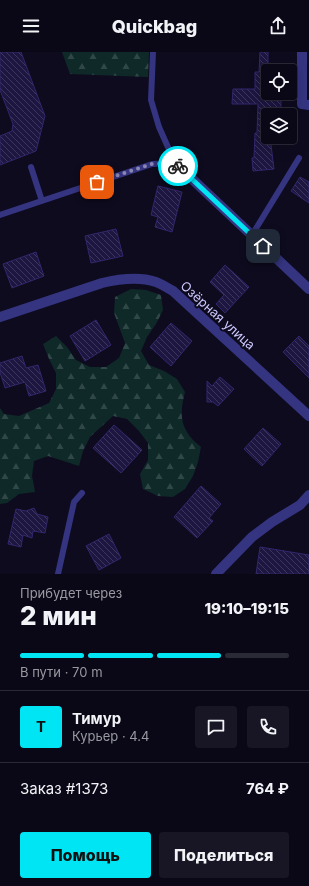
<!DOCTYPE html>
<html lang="ru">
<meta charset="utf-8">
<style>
body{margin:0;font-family:Inter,sans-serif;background:#181624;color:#f1f3f6;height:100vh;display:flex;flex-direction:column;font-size:15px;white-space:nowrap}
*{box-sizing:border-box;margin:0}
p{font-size:13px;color:#999aa1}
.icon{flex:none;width:22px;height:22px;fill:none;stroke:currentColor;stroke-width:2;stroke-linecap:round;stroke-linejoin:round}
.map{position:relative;height:522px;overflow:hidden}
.side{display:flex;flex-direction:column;background:#0a0817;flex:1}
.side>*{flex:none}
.tools{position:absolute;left:261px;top:12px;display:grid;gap:8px}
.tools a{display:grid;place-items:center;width:36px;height:36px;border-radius:4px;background:#0a0817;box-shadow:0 4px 16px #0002,0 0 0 1px #2a2936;font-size:20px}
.pin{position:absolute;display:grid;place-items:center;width:34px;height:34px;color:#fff;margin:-17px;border-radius:8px;box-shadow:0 2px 6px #0006}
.courier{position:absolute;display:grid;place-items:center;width:40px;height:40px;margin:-20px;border:3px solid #00e5f4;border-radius:50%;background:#fff;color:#222;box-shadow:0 1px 5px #0007}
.summary em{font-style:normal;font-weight:800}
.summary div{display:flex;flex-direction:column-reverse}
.summary{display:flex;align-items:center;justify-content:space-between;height:68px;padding:0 20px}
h1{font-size:26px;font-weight:800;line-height:30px}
.bar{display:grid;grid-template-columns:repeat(4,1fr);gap:6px 4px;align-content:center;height:48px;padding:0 20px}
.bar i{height:5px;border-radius:3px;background:#2a2936}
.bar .selected{background:#00e5f4}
.bar p{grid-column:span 4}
.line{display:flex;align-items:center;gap:10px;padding:0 20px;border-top:1px solid #2a2936}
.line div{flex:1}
.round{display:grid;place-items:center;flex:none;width:42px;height:42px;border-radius:4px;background:#181624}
.button{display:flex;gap:8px;margin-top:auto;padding:8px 20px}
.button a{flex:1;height:46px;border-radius:4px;background:#00e5f4;color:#111;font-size:16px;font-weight:800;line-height:46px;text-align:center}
.button a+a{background:#181624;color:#f1f3f6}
header{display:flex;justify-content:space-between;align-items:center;height:52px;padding:0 20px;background:#0a0817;font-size:18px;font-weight:800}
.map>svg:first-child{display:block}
.forest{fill:url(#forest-firs)}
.building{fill:url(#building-back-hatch);stroke:#32276d}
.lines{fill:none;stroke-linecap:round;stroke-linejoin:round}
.lane{stroke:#343480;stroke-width:6}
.street{stroke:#343480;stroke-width:10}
.done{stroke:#8a86b1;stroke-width:4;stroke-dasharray:0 7.2}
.route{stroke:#00e5f4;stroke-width:5}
.labels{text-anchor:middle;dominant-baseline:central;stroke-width:4;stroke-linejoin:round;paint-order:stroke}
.street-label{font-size:13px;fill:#cdc9ff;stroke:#0e0b1f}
</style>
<header><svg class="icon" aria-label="menu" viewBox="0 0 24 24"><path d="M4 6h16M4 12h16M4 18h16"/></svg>Quickbag<svg class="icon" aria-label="share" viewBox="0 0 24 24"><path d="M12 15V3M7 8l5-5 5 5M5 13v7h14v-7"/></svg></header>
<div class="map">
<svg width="309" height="522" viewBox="0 0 309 522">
<defs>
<pattern id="forest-firs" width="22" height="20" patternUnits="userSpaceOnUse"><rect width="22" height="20" fill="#0e2927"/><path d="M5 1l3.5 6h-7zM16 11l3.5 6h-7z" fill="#304747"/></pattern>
<pattern id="building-back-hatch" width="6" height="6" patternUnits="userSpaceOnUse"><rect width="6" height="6" fill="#1d1640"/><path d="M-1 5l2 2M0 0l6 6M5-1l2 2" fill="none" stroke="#3d375d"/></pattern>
</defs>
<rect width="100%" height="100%" fill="#0e0b1f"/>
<path class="forest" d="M 62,0 L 149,0 L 148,25 L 70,22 Z
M 131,237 L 146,238 L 161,243 L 163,258 L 156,272 L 147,285 L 141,299 L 149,313 L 164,319 L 177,327 L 185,340 C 181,356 179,369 189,383 C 192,388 197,391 201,395 L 198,410 L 193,424 L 185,437 L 173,445 L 158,444 L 143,437 L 140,422 L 148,408 L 148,391 L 139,379 L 127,367 L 113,364 L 90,385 L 83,399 L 79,414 L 48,404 L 34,409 L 32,424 L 35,440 L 19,442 L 7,451 L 0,452 L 0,356 L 4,362 L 19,364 L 49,351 L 56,337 L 56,321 L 49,307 L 43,292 L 56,284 L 67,295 L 76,308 L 90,315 L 106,315 L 119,306 L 125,291 L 114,261 L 115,245 Z"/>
<path class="building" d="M 0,0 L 21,0 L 45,64 L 36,99 L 0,113 L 0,84 L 12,79 L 13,72 L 0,38 Z
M 260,0 L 268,0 L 268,41 L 281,41 L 281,63 L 268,63 L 268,85 L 270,85 L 274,117 L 253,119 L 252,106 L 254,106 L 255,81 L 257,81 L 258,52 L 232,52 L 233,37 L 255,37 L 255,20 L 259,20 Z
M 300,125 L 309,130 L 309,151 L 291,139 Z
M 158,134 L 182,140 L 172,180 L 155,175 L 158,165 L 151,163 Z
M 116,177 L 123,204 L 91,211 L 85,184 Z
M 36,200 L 44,224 L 12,236 L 3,212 Z
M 225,213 L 249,235 L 225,261 L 216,252 L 224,243 L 210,230 Z
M 96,268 L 111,293 L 85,309 L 70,284 Z
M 171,271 L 192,289 L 171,314 L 150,295 Z
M 299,284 L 309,294 L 309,326 L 283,300 Z
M 22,304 L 26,316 L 38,313 L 46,339 L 29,344 L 25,330 L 5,336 L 0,320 L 0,311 Z
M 220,325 L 234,337 L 218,354 L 213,350 L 207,350 L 207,329 L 212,334 Z
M 114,373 L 142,398 L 121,421 L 93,396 Z
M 263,376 L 281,392 L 262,414 L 244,397 Z
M 201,434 L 221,452 L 209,466 L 213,469 L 197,486 L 174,465 Z
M 34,456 L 37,462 L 48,465 L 45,481 L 33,479 L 32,486 L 23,483 L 21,495 L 8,492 L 16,457 L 26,459 Z
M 109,482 L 121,506 L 99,518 L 86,494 Z
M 260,495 L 309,503 L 309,522 L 256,522 Z"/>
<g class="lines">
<path class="lane" d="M 31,115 L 42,149
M 0,163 L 152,112 L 175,111 L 159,75 L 151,48 L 153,0
M 252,183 L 299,106
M 58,522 L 74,450 L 82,441"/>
<path class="street" d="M 302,0 L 302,52 L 309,53
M 175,111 L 309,237
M 0,265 L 102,231 C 119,227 138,224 156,230 C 162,232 167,236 173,239 L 309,364
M 216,522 L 252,485 L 272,470 L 300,453 L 309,443"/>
</g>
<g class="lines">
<path class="done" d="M 97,130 L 152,112 L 175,111 L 178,114"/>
<path class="route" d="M 178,114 L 263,194"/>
</g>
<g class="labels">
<g class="street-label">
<text transform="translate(218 263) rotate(42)">Озёрная улица</text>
</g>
</g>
</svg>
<div class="tools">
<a><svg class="icon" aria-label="locate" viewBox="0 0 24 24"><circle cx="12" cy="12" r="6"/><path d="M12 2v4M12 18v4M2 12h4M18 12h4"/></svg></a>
<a><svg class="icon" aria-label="layers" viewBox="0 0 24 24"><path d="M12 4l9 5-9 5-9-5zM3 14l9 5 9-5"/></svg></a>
</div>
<div class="pin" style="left:97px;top:130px;background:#ea580c"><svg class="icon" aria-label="bag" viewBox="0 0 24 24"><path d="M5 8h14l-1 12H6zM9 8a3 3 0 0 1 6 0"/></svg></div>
<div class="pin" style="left:263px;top:194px;background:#1f2937"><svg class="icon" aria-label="home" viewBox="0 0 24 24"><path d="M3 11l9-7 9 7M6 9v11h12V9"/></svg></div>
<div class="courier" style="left:178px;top:114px"><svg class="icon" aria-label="bike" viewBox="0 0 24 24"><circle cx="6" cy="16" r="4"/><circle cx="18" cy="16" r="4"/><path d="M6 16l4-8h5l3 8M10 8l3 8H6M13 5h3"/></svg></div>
</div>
<section class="side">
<div class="summary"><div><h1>2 мин</h1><p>Прибудет через</p></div><em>19:10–19:15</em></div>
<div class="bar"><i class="selected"></i><i class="selected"></i><i class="selected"></i><i></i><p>В пути · 70 m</p></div>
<div class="line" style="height:72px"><b class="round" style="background:#00e5f4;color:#111">Т</b><div><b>Тимур</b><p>Курьер · 4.4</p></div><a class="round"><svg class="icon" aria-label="chat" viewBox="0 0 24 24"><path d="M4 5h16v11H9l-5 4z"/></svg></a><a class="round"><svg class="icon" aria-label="phone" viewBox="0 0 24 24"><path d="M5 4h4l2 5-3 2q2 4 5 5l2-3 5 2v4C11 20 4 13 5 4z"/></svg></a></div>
<div class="line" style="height:52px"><div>Заказ #1373</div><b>764 ₽</b></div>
<div class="button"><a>Помощь</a><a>Поделиться</a></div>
</section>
